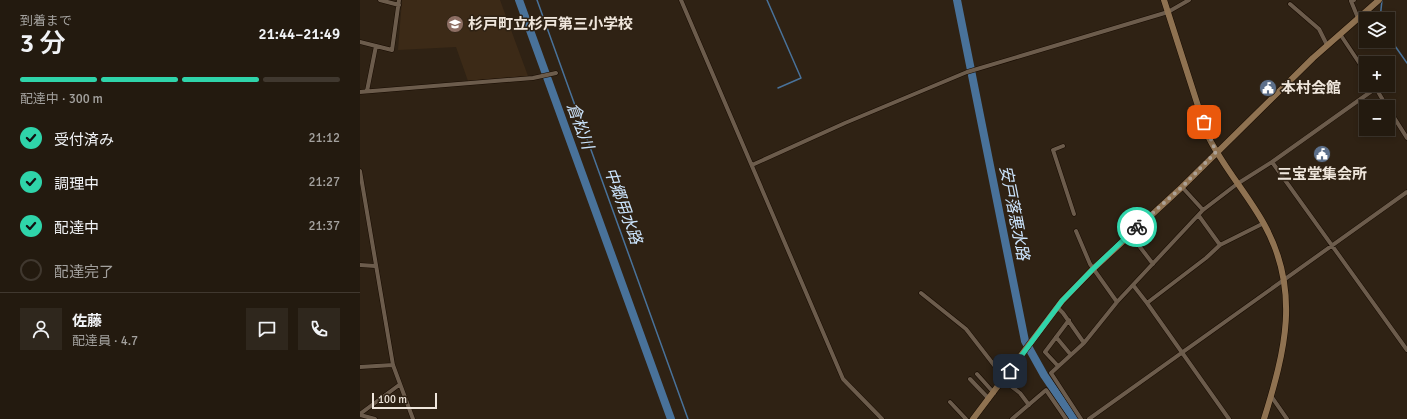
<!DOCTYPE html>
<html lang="ja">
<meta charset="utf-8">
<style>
body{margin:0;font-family:Signika,"Noto Sans JP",sans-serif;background:#2f271d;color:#f1f3f6;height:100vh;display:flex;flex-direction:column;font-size:15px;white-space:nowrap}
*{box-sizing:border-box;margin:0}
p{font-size:13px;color:#a3a19e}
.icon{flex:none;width:22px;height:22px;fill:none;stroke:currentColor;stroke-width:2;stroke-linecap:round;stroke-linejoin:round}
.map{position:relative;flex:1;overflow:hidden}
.sheet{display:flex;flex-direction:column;background:#231a0f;width:360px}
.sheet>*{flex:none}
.fabs{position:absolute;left:999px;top:12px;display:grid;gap:8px}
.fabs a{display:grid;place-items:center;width:36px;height:36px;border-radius:0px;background:#231a0f;box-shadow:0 2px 6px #0003,0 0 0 1px #40382f;font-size:20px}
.scale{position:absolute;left:12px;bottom:10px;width:65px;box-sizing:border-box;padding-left:4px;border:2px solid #efe6dc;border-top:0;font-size:11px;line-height:14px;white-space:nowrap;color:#efe6dc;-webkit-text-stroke:3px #2f2214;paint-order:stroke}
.pin{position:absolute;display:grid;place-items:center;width:34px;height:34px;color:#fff;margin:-17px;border-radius:8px;box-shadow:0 2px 6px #0006}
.courier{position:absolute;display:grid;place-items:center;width:40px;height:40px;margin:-20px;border:3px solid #2fd4aa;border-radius:50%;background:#fff;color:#222;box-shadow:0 1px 5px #0007}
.headline em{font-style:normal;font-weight:600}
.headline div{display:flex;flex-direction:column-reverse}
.headline{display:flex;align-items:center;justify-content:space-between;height:68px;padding:0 20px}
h1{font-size:26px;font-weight:600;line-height:30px}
.bar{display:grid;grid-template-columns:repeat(4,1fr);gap:6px 4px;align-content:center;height:48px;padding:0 20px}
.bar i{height:5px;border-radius:3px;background:#40382f}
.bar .selected{background:#2fd4aa}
.bar p{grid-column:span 4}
.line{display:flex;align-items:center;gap:10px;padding:0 20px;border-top:1px solid #40382f}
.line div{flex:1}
.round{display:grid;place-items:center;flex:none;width:42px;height:42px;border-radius:0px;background:#2f271d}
ol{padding:0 20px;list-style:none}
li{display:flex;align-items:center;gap:12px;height:44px}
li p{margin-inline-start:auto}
li .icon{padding:4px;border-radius:50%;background:#2fd4aa;color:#111;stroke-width:4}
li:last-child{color:#a3a19e}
li i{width:22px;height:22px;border:2px solid #40382f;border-radius:50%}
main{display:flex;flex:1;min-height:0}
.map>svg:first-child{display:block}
.built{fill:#3c2a17}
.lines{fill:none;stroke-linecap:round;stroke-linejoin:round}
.stream{stroke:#49729a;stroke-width:1.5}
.river{stroke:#49729a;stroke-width:8}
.street-casing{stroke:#170b01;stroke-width:5}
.secondary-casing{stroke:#170b01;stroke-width:7}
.street{stroke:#6c5c4c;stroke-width:4}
.secondary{stroke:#8f7251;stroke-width:6}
.done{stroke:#aca196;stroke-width:4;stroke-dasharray:0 7.2}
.route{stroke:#2fd4aa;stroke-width:5}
.labels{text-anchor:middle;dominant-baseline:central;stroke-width:3;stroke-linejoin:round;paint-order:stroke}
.poi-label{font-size:15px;font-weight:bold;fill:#efe6dc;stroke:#2f2214;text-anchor:start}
.water-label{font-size:16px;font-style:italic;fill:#cde6ff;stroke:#2f2214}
</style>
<main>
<section class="sheet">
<div class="headline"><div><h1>3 分</h1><p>到着まで</p></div><em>21:44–21:49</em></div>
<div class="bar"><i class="selected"></i><i class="selected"></i><i class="selected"></i><i></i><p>配達中 · 300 m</p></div>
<ol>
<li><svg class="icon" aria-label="check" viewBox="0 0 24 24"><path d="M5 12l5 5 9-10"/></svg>受付済み<p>21:12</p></li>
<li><svg class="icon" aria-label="check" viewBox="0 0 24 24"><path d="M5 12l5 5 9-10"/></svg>調理中<p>21:27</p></li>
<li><svg class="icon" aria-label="check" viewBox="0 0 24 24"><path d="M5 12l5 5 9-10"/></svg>配達中<p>21:37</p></li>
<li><i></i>配達完了</li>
</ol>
<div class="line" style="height:72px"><a class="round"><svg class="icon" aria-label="person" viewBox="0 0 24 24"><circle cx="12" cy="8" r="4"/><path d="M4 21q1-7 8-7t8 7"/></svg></a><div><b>佐藤</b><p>配達員 · 4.7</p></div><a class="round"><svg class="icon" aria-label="chat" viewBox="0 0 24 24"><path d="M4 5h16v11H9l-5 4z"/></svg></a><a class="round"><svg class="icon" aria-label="phone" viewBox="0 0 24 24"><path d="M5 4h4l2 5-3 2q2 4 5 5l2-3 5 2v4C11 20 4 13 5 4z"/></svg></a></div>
</section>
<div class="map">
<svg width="1047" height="419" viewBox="0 0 1047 419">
<rect width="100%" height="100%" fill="#2f2214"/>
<path class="built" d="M 42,0 L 140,0 L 168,76 L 108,81 L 96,47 L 38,50 Z"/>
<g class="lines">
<path class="stream" d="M 177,0 L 328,419
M 407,0 L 441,78 L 418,88
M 1020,19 L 1022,0
M 1028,36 L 1047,63"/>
<path class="river" d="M 159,0 L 311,419
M 597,0 L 665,341 L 684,375 L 714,419"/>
<g class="street-casing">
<path id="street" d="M 20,0 L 39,5
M 321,0 L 483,379 L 522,419
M 994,0 L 991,1 L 998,18
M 930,4 L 959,29 L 967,45
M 980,34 L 1006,73
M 0,42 L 16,46
M 1014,85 L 1027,107
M 7,91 L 16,46 L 32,50 L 39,0
M 0,92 L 173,78 L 196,73
M 1028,108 L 1047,138
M 703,146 L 693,150 L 714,214
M 912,162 L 1047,350
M 392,165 L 485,123 L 607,72 L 808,12 L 829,0
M 0,171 L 33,365 L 53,419
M 822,187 L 843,210
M 839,216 L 860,245
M 716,231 L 730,264 L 757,302
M 770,234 L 793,264
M 0,265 L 15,266
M 773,285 L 787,303
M 561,293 L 606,329 L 644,378
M 698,308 L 703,313 L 724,343
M 696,337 L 711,355
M 698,366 L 685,352 L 709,320
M 0,367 L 33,365
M 617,374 L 634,393
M 610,379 L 629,399
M 643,380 L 660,393 L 669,405
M 911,396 L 927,419
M 590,402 L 606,419
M 0,414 L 39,385
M 0,415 L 15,419
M 652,419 L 686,390 L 706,419
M 721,419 L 691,373 L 724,343 L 757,302 L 843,210 L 877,184 L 912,162 L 1016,88
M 729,419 L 1047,192
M 869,419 L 787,303 L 846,258 L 860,245 L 904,223"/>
</g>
<g class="secondary-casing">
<path id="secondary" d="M 804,0 L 847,134 C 862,166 887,193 904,224 C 941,291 925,351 904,419
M 613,419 L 702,301 L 733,269 L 822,187 L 953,58 L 1019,0"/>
</g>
<use href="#street" class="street"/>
<use href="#secondary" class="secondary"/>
</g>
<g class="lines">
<path class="done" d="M 777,227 L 822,187 L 856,152 L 844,122"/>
<path class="route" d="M 650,371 L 702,301 L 733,269 L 777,227"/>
</g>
<defs>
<g id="school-disc" transform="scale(0.9)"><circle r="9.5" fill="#8d6e63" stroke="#2f2214"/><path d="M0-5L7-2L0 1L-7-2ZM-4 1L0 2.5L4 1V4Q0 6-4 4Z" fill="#fff"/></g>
<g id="civic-disc" transform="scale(0.9)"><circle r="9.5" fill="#5c6f8a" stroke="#2f2214"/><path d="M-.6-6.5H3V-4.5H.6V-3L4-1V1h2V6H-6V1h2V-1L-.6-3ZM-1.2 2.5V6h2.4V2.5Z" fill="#fff"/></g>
</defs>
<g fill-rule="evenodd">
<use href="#school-disc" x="95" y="24"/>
<use href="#civic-disc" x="908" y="88"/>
<use href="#civic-disc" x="962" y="154"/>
</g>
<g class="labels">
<g class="poi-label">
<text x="108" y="24">杉戸町立杉戸第三小学校</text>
<text x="921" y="88">本村会館</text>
<text x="962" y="174" text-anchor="middle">三宝堂集会所</text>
</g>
<g class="water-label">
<text transform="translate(220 126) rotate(70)">倉松川</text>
<text transform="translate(263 206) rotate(70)">中郷用水路</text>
<text transform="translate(654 213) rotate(79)">安戸落悪水路</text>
</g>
</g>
</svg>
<div class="fabs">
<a><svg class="icon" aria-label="layers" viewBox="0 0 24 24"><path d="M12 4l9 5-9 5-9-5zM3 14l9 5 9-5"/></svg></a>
<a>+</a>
<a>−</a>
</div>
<div class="scale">100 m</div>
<div class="pin" style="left:844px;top:122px;background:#ea580c"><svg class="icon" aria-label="bag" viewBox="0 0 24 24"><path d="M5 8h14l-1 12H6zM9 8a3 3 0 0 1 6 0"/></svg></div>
<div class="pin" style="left:650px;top:371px;background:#1f2937"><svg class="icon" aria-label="home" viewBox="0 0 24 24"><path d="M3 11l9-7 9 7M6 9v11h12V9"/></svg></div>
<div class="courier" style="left:777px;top:227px"><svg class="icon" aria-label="bike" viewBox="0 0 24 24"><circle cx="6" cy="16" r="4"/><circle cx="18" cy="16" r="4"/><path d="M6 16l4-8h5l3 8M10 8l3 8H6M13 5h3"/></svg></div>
</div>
</main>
